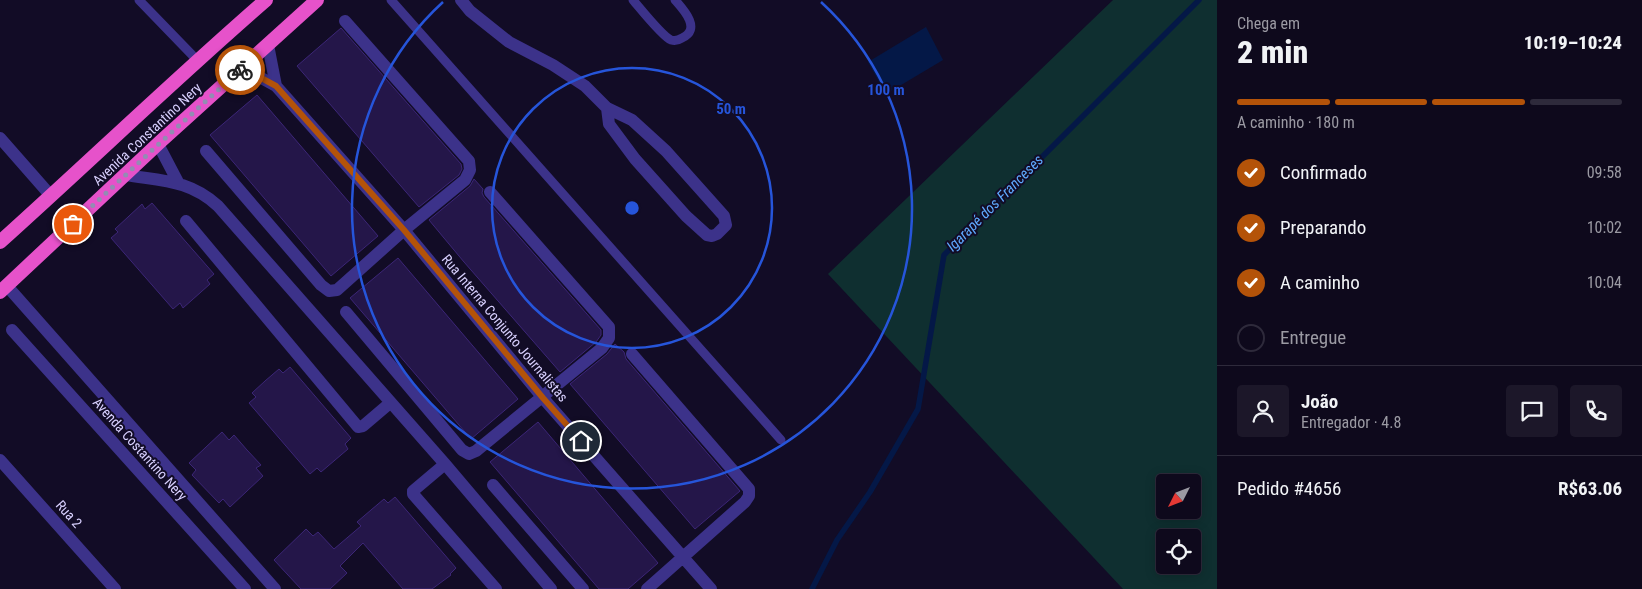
<!DOCTYPE html>
<html lang="pt">
<meta charset="utf-8">
<style>
body{margin:0;font-family:"Roboto Condensed",sans-serif;background:#1c1729;color:#f1f3f6;height:100vh;display:flex;flex-direction:column;font-size:19px;white-space:nowrap}
*{box-sizing:border-box;margin:0}
p{font-size:16px;color:#9b9aa3}
.icon{flex:none;width:28px;height:28px;fill:none;stroke:currentColor;stroke-width:2;stroke-linecap:round;stroke-linejoin:round}
.map{position:relative;flex:1;overflow:hidden}
.side{display:flex;flex-direction:column;background:#0e091c;width:425px}
.side>*{flex:none}
.needle{width:32px;rotate:228deg}
.controls{position:absolute;left:1156px;top:474px;display:grid;gap:10px}
.controls a{display:grid;place-items:center;width:45px;height:45px;border-radius:5px;background:#0e091c;box-shadow:0 2px 12px #0003,0 0 0 1px #2e2a3b;font-size:25px}
.pin{position:absolute;display:grid;place-items:center;width:42px;height:42px;color:#fff;margin:-21px;border:2px solid #fff;border-radius:50%;box-shadow:0 1px 5px #0007}
.courier{position:absolute;display:grid;place-items:center;width:50px;height:50px;margin:-25px;border:4px solid #b45309;border-radius:50%;background:#fff;color:#222;box-shadow:0 1px 6px #0007}
.overview em{font-style:normal;font-weight:800}
.overview div{display:flex;flex-direction:column-reverse}
.overview{display:flex;align-items:center;justify-content:space-between;height:85px;padding:0 20px}
h1{font-size:32px;font-weight:800;line-height:38px}
.bar{display:grid;grid-template-columns:repeat(4,1fr);gap:8px 5px;align-content:center;height:60px;padding:0 20px}
.bar i{height:6px;border-radius:4px;background:#2e2a3b}
.bar .current{background:#b45309}
.bar p{grid-column:span 4}
.line{display:flex;align-items:center;gap:12px;padding:0 20px;border-top:1px solid #2e2a3b}
.line div{flex:1}
.round{display:grid;place-items:center;flex:none;width:52px;height:52px;border-radius:5px;background:#1c1729}
ol{padding:0 20px;list-style:none}
li{display:flex;align-items:center;gap:15px;height:55px}
li p{margin-inline-start:auto}
li .icon{padding:5px;border-radius:50%;background:#b45309;color:#fff;stroke-width:4}
li:last-child{color:#9b9aa3}
li i{width:28px;height:28px;border:2px solid #2e2a3b;border-radius:50%}
main{display:flex;flex:1;min-height:0}
.map>svg:first-child{display:block}
.green{fill:#0f2f30;fill-rule:evenodd}
.water{fill:#041847}
.lines{fill:none;stroke-linecap:round;stroke-linejoin:round}
.stream{stroke:#041847;stroke-width:5.5}
.building{fill:#241649;stroke:#3c2677}
.service{stroke:#3c328a;stroke-width:9}
.minor{stroke:#3c328a;stroke-width:12}
.trunk{stroke:#e652ca;stroke-width:14}
.done{stroke:#938cb3;stroke-width:5;stroke-dasharray:0 9}
.route{stroke:#b45309;stroke-width:6}
.ring{fill:none;stroke:#2655da;stroke-width:2.5}
.labels{text-anchor:middle;dominant-baseline:central;stroke-width:4;stroke-linejoin:round;paint-order:stroke}
.street-label{font-size:14px;fill:#d9d1ff;stroke:#120c26}
.water-label{font-size:15px;font-style:italic;fill:#5faaff;stroke:#120c26}
.centre{fill:#2655da;stroke:#120c26;stroke-width:2.5}
.ring-label{font-size:15px;text-anchor:middle;font-weight:bold;fill:#2655da;stroke:#120c26;stroke-width:4;stroke-linejoin:round;paint-order:stroke}
</style>
<main>
<div class="map">
<svg width="1217" height="589" viewBox="0 0 1217 589">
<rect width="100%" height="100%" fill="#120c26"/>
<path class="green" d="M 1113,0 L 1217,0 L 1217,589 L 1123,589 L 828,274 ZM 1165,482 L 1192,482 L 1192,510 L 1165,510 ZM 1165,538 L 1192,538 L 1192,565 L 1165,565 Z"/>
<path class="water" d="M 926,27 L 943,60 L 886,94 L 868,62 Z"/>
<g class="lines">
<path class="stream" d="M 812,589 L 837,540 L 870,492 L 918,409 L 944,255 L 1199,0"/>
</g>
<path class="building" d="M 341,28 L 461,164 L 462,169 L 459,175 L 419,207 L 297,66 Z
M 257,95 L 378,236 L 331,276 L 210,135 Z
M 474,179 L 483,189 L 482,193 L 484,197 L 601,330 L 601,335 L 596,342 L 560,372 L 464,262 L 429,220 L 470,186 Z
M 152,203 L 214,274 L 207,280 L 210,284 L 183,308 L 180,303 L 173,309 L 111,238 L 118,232 L 115,229 L 142,204 L 145,209 Z
M 398,258 L 518,399 L 471,439 L 350,298 Z
M 615,344 L 624,352 L 626,359 L 740,491 L 695,529 L 570,384 L 607,354 Z
M 290,367 L 351,438 L 345,444 L 348,449 L 321,472 L 317,468 L 310,474 L 249,403 L 256,397 L 252,393 L 265,381 L 279,369 L 283,373 Z
M 538,422 L 658,563 L 628,589 L 599,589 L 490,462 Z
M 222,432 L 229,440 L 234,435 L 247,450 L 261,465 L 256,468 L 263,476 L 230,507 L 223,499 L 219,503 L 192,475 L 196,470 L 189,463 Z
M 395,497 L 456,568 L 450,574 L 451,575 L 432,589 L 403,589 L 363,543 L 340,566 L 347,573 L 330,589 L 301,589 L 274,560 L 306,529 L 313,536 L 318,532 L 334,549 L 361,526 L 357,522 L 371,510 L 384,499 L 388,503 Z"/>
<g class="lines">
<path class="service" d="M 139,0 L 197,60
M 391,0 L 781,440
M 633,0 C 640,8 662,36 671,40 C 675,41 679,40 682,38 C 702,29 683,9 675,0"/>
<path class="minor" d="M 461,0 L 470,11 L 509,42 L 553,65 L 585,86 L 607,108 L 609,124 L 635,159 L 686,216 L 707,235 L 712,236 L 717,234 L 726,225 L 724,216 L 666,151 L 632,120 L 607,108
M 268,45 L 276,86
M 243,68 L 276,86 L 404,230 L 543,398 L 711,589
M 0,138 L 51,196
M 158,144 L 179,184
M 206,151 L 321,285 L 329,291 L 337,290 L 404,230 L 465,180 L 470,170 L 469,161 L 345,21
M 126,175 C 162,181 190,180 218,206 L 445,464 L 551,589
M 186,221 L 358,427 L 363,426 L 390,403
M 7,286 L 275,589
M 346,312 L 462,450 L 469,454 L 476,451 L 602,348 L 609,338 L 609,327 L 490,192
M 12,330 L 245,589
M 632,354 L 749,489 L 749,496 L 745,502 L 647,589
M 0,460 L 115,589
M 445,464 L 413,491 L 413,494 L 496,589
M 493,485 L 583,589"/>
<path class="trunk" d="M 0,242 C 89,162 175,79 266,0
M 0,292 L 161,141 L 317,0"/>
</g>
<g class="lines">
<path class="done" d="M 73,224 L 161,142 L 240,70"/>
<path class="route" d="M 240,70 L 243,68 L 276,86 L 404,230 L 543,398 L 581,441"/>
</g>
<g class="ring">
<circle cx="632" cy="208" r="140"/>
<path d="M821 2A280 280 0 1 1 443 2"/>
</g>
<g class="labels">
<g class="street-label">
<text transform="translate(147 134) rotate(-43)">Avenida Constantino Nery</text>
<text transform="translate(505 328) rotate(50)">Rua Interna Conjunto Journalistas</text>
<text transform="translate(140 449) rotate(48)">Avenda Costantino Nery</text>
<text transform="translate(69 514) rotate(48)">Rua 2</text>
</g>
<g class="water-label">
<text transform="translate(995 203) rotate(-45)">Igarapé dos Franceses</text>
</g>
</g>
<circle cx="632" cy="208" r="8" class="centre"/>
<g class="ring-label">
<text x="886" y="95">100 m</text>
<text x="731" y="114">50 m</text>
</g>
</svg>
<div class="controls">
<a><svg class="needle" viewBox="-14 -14 28 28"><path d="M0-13l5 13h-10z" fill="#e53935"/><path d="M0 13l5-13h-10z" fill="#9b9aa3"/></svg></a>
<a><svg class="icon" aria-label="locate" viewBox="0 0 24 24"><circle cx="12" cy="12" r="6"/><path d="M12 2v4M12 18v4M2 12h4M18 12h4"/></svg></a>
</div>
<div class="pin" style="left:73px;top:224px;background:#ea580c"><svg class="icon" aria-label="bag" viewBox="0 0 24 24"><path d="M5 8h14l-1 12H6zM9 8a3 3 0 0 1 6 0"/></svg></div>
<div class="pin" style="left:581px;top:441px;background:#1f2937"><svg class="icon" aria-label="home" viewBox="0 0 24 24"><path d="M3 11l9-7 9 7M6 9v11h12V9"/></svg></div>
<div class="courier" style="left:240px;top:70px"><svg class="icon" aria-label="bike" viewBox="0 0 24 24"><circle cx="6" cy="16" r="4"/><circle cx="18" cy="16" r="4"/><path d="M6 16l4-8h5l3 8M10 8l3 8H6M13 5h3"/></svg></div>
</div>
<section class="side">
<div class="overview"><div><h1>2 min</h1><p>Chega em</p></div><em>10:19–10:24</em></div>
<div class="bar"><i class="current"></i><i class="current"></i><i class="current"></i><i></i><p>A caminho · 180 m</p></div>
<ol>
<li><svg class="icon" aria-label="check" viewBox="0 0 24 24"><path d="M5 12l5 5 9-10"/></svg>Confirmado<p>09:58</p></li>
<li><svg class="icon" aria-label="check" viewBox="0 0 24 24"><path d="M5 12l5 5 9-10"/></svg>Preparando<p>10:02</p></li>
<li><svg class="icon" aria-label="check" viewBox="0 0 24 24"><path d="M5 12l5 5 9-10"/></svg>A caminho<p>10:04</p></li>
<li><i></i>Entregue</li>
</ol>
<div class="line" style="height:90px"><a class="round"><svg class="icon" aria-label="person" viewBox="0 0 24 24"><circle cx="12" cy="8" r="4"/><path d="M4 21q1-7 8-7t8 7"/></svg></a><div><b>João</b><p>Entregador · 4.8</p></div><a class="round"><svg class="icon" aria-label="chat" viewBox="0 0 24 24"><path d="M4 5h16v11H9l-5 4z"/></svg></a><a class="round"><svg class="icon" aria-label="phone" viewBox="0 0 24 24"><path d="M5 4h4l2 5-3 2q2 4 5 5l2-3 5 2v4C11 20 4 13 5 4z"/></svg></a></div>
<div class="line" style="height:65px"><div>Pedido #4656</div><b>R$63.06</b></div>
</section>
</main>
